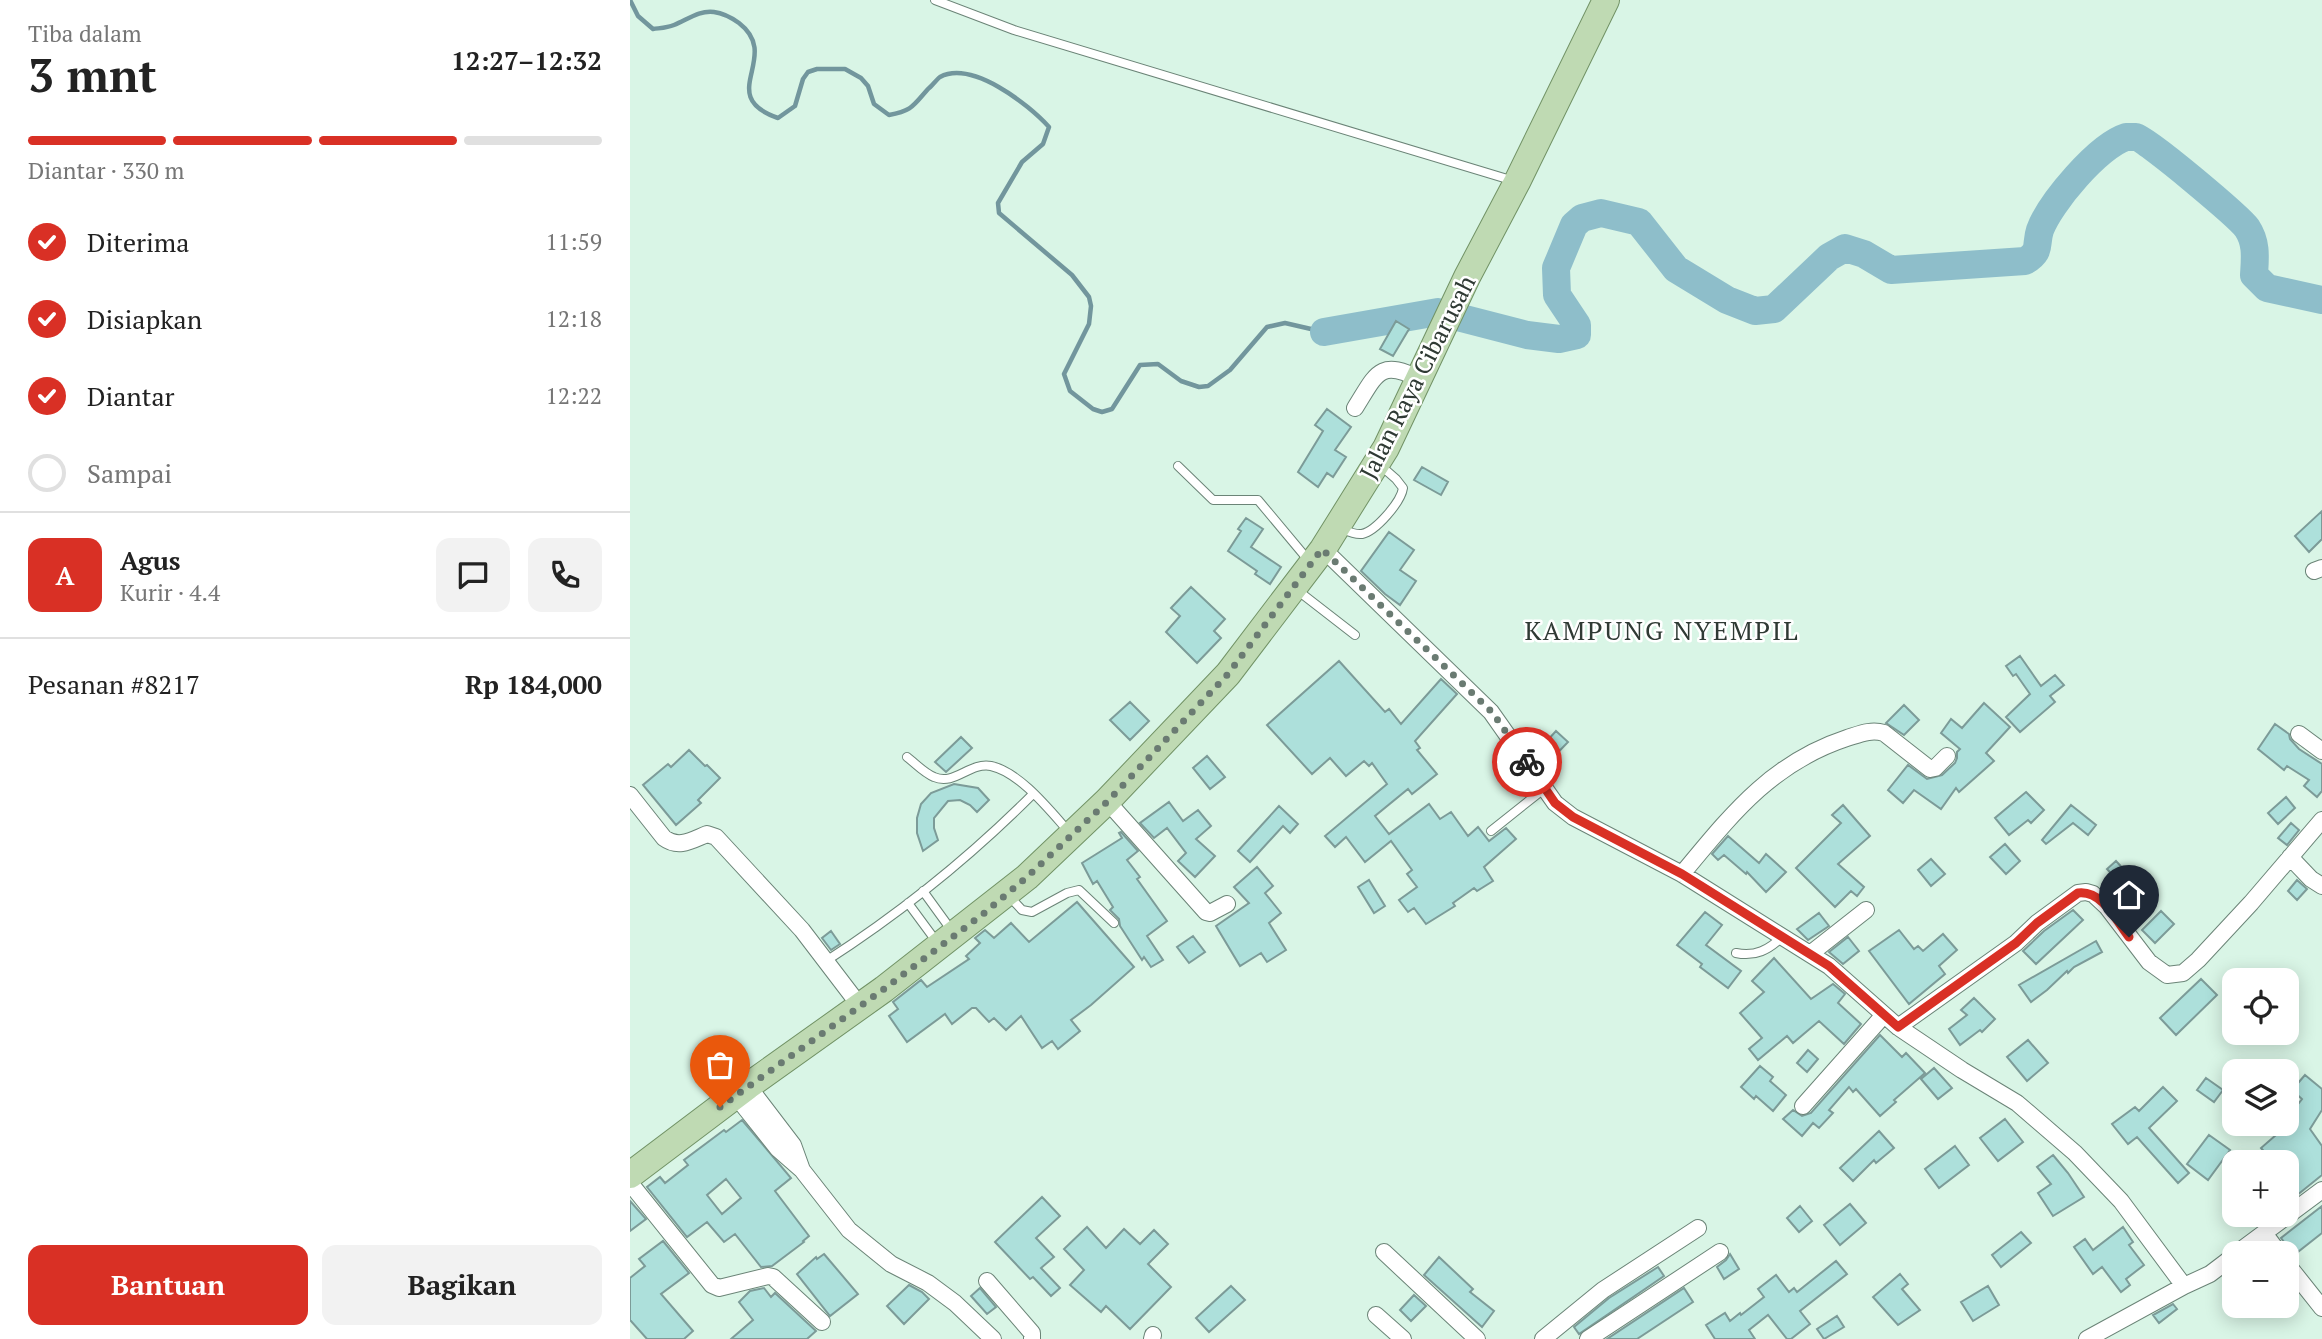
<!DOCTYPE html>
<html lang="id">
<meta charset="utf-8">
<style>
body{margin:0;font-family:"PT Serif",serif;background:#f2f2f2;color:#222;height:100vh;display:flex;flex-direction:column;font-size:26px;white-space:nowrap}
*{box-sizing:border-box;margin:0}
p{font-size:23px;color:#767676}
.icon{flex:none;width:38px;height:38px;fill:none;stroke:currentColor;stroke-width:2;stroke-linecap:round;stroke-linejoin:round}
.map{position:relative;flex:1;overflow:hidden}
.sheet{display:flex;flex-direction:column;background:#fff;width:630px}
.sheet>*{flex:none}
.tools{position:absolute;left:1592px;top:968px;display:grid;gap:14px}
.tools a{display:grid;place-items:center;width:77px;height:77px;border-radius:14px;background:#fff;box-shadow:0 4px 18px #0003;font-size:35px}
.pin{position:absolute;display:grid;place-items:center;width:60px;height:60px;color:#fff;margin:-72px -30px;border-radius:50% 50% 50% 0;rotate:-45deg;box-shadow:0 0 7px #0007}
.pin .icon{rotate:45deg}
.courier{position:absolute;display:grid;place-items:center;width:70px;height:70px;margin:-35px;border:5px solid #d93025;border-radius:50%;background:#fff;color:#222;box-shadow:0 2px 9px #0007}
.summary em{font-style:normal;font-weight:600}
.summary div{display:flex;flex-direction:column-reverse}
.summary{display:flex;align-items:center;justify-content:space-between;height:119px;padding:0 28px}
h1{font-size:46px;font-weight:600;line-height:52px}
.bar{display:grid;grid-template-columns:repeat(4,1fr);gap:10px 7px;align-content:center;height:84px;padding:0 28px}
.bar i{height:9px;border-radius:5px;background:#e0e0e0}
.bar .selected{background:#d93025}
.bar p{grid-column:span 4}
.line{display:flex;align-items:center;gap:18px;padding:0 28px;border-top:2px solid #e0e0e0}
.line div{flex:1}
.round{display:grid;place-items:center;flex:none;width:74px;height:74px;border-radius:14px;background:#f2f2f2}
ol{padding:0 28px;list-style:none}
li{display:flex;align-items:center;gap:21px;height:77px}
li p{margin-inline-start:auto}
li .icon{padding:7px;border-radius:50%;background:#d93025;color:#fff;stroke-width:4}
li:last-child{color:#767676}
li i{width:38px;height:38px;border:4px solid #e0e0e0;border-radius:50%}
.action{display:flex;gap:14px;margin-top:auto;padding:14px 28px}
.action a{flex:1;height:80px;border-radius:14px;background:#d93025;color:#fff;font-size:28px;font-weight:600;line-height:80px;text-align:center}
.action a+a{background:#f2f2f2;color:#222}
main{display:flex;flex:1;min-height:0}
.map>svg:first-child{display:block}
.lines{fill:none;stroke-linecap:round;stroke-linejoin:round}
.stream{stroke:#72969d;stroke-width:4.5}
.river{stroke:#8ebeca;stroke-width:28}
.building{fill:#ade0db;stroke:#7c9b98;stroke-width:2;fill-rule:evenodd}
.lane-casing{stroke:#6b8477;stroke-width:10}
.street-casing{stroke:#6b8477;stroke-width:18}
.primary-casing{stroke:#719265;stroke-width:28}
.lane{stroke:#fff;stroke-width:8}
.street{stroke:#fff;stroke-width:16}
.primary{stroke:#bfdab3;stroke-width:26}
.done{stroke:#6a7b72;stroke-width:7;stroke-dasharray:0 12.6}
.route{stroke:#d93025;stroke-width:9}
.labels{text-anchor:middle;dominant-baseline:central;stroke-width:5;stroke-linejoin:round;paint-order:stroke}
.street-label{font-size:24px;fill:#2f3a34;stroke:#fff}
.neighbourhood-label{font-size:26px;letter-spacing:2px;fill:#2f3a34;stroke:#fff}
</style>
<main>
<section class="sheet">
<div class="summary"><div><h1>3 mnt</h1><p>Tiba dalam</p></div><em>12:27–12:32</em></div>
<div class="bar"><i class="selected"></i><i class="selected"></i><i class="selected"></i><i></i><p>Diantar · 330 m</p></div>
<ol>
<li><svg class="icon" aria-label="check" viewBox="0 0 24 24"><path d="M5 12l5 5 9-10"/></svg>Diterima<p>11:59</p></li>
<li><svg class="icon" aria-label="check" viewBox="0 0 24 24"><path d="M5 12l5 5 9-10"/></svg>Disiapkan<p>12:18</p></li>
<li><svg class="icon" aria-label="check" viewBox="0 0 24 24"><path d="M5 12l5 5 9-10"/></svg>Diantar<p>12:22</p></li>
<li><i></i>Sampai</li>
</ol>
<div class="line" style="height:126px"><b class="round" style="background:#d93025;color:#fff">A</b><div><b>Agus</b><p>Kurir · 4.4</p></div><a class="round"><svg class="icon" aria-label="chat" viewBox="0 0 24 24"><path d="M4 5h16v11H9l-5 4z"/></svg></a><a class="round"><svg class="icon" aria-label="phone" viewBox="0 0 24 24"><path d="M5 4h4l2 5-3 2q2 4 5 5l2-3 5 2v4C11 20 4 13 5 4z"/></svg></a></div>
<div class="line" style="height:91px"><div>Pesanan #8217</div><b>Rp 184,000</b></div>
<div class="action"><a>Bantuan</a><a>Bagikan</a></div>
</section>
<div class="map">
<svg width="1692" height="1339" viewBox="0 0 1692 1339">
<rect width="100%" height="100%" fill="#d9f5e6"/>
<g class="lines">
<path class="stream" d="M 0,0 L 8,16 L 23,29 C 30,28 37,28 44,25 C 57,20 69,10 84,12 C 92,13 102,18 109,23 C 153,57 84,96 148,118 L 165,106 L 173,79 L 178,72 L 187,69 L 215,69 L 231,78 L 238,86 L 244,104 L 259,115 C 282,111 283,106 298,89 C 302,86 306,80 310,77 C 342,60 398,104 419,127 L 413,144 L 392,162 L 368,203 L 369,213 L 442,275 L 459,297 L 461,306 L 459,324 L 434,374 L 440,391 L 463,409 L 472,412 L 482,409 L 510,365 L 528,364 L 551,381 L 569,387 L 578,386 L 600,370 L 637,327 L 655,323 L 694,332"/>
<path class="river" d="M 694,332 L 808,312 L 897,335 L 929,339 L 947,335 L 947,325 L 927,295 L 926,268 L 944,225 L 952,218 L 971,213 L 1009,222 L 1046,269 L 1097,300 L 1125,311 L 1144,309 L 1199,257 L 1215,248 L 1234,254 L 1261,270 L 1395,261 C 1412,251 1405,245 1410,230 C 1420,203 1468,146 1496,137 C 1497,137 1505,137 1506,137 C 1518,140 1609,217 1617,228 C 1627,243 1625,258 1624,275 L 1637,288 L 1692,300"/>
</g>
<path class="building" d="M 766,321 L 779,329 L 763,356 L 750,349 Z
M 697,409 L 721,427 L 705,450 L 716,457 L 703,477 L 697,473 L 688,487 L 668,472 L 693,431 L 685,425 Z
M 792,467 L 818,482 L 811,495 L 784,480 Z
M 1692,511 L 1692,539 L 1679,552 L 1665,536 Z
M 616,518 L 633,529 L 621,547 L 651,567 L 640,584 L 625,574 L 627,571 L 598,551 L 611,531 L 608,529 Z
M 759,532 L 784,550 L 770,570 L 786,581 L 770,605 L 755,594 L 731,571 Z
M 561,587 L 595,619 L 584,631 L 591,638 L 567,663 L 536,632 L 550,616 L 541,608 Z
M 1390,656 L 1411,686 L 1425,675 L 1434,685 L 1420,696 L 1425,702 L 1390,732 L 1376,717 L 1400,694 L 1386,674 L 1383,676 L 1376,666 Z
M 709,661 L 755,712 L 759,709 L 771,724 L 811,679 L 827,694 L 785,741 L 790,748 L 787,750 L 807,774 L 782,794 L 778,789 L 745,816 L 759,834 L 799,804 L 810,819 L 821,812 L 838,836 L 848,827 L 859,841 L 876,828 L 886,839 L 854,867 L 863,881 L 847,891 L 844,888 L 823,903 L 825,906 L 796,924 L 784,908 L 778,912 L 769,900 L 787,887 L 777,874 L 782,870 L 761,841 L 735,862 L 716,837 L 705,847 L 695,836 L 757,784 L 742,763 L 739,766 L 734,761 L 716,776 L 700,758 L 682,774 L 637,725 Z
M 500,702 L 519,721 L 500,740 L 480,720 Z
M 1354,703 L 1380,727 L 1356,753 L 1364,761 L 1329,792 L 1326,788 L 1311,809 L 1284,790 L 1273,803 L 1258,790 L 1278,765 L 1297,779 L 1312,775 L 1325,763 L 1327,758 L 1327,752 L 1330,749 L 1311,733 L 1321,719 L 1332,728 Z
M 1274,705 L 1289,720 L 1274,735 L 1256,723 Z
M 1645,724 L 1659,734 L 1660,739 L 1669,749 L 1692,764 L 1692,791 L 1687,797 L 1674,786 L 1679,780 L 1657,766 L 1654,770 L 1628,749 Z
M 926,731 L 938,742 L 913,768 L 904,755 Z
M 331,737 L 342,748 L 316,772 L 305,762 Z
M 59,750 L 75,766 L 77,765 L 90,778 L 68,800 L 71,803 L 46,825 L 13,785 L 38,764 L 41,767 Z
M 577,756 L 595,777 L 580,789 L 563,768 Z
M 324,784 L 348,788 L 359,800 L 347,812 L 340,805 L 330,800 L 318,801 L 304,818 L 304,828 L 308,840 L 293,851 L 287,833 L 287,818 L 291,804 L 301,793 Z
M 1396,792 L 1414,810 L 1401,823 L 1398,820 L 1379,835 L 1365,818 Z
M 1656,797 L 1665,808 L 1648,824 L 1638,813 Z
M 539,802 L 553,821 L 568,810 L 581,826 L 566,839 L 585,856 L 565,877 L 548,861 L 556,853 L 537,828 L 524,838 L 510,823 Z
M 1213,805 L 1240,836 L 1208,864 L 1234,887 L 1227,896 L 1221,891 L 1205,907 L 1166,868 L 1211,823 L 1202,815 Z
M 1441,805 L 1466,825 L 1458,835 L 1443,823 L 1416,844 L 1412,840 Z
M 649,806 L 668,824 L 660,833 L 653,826 L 620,862 L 608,851 Z
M 1661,823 L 1669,830 L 1657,845 L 1648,838 Z
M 491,832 L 508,851 L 497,860 L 510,877 L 507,879 L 537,921 L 517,936 L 533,960 L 521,967 L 514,957 L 512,960 L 490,926 L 489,919 L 480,910 L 483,907 L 467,881 L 463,884 L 452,863 L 492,838 L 489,833 Z
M 1098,836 L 1129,863 L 1136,854 L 1156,872 L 1136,892 L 1117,872 L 1116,874 L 1094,855 L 1088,860 L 1082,854 Z
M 1375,844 L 1390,861 L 1376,874 L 1360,857 Z
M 1301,859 L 1315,874 L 1301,886 L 1288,870 Z
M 1486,861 L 1498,874 L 1489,882 L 1477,869 Z
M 627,867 L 643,886 L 635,893 L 651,913 L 639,923 L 656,950 L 637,962 L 631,953 L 610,966 L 586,926 L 619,903 L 604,887 Z
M 739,880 L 755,906 L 744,913 L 728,887 Z
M 1667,880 L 1677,889 L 1667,900 L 1658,891 Z
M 447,902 L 504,967 L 461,1005 L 441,1020 L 450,1031 L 428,1049 L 422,1041 L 412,1048 L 391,1016 L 376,1030 L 364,1018 L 359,1022 L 346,1008 L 342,1008 L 322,1024 L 315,1014 L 277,1042 L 259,1016 L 268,1009 L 263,1002 L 291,980 L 297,987 L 339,959 L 336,956 L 350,943 L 345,938 L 355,930 L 364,938 L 381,923 L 399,942 Z
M 1443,910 L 1453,920 L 1406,964 L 1393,951 L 1414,931 Z
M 1531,911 L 1544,924 L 1525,943 L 1512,930 Z
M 1075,912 L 1092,925 L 1076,945 L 1111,971 L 1098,988 L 1070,967 L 1072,964 L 1047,945 Z
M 1189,913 L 1199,926 L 1178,940 L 1167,929 Z
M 1269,930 L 1284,949 L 1288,946 L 1293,951 L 1313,934 L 1327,950 L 1309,966 L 1315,974 L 1279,1004 L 1239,951 Z
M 201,931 L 210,944 L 201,950 L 192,938 Z
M 563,936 L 575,952 L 559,963 L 547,947 Z
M 1218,937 L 1229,951 L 1213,964 L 1199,952 Z
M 1466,941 L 1472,952 L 1444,967 L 1438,973 L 1437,971 L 1417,990 L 1401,1002 L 1389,985 Z
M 1144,958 L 1181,999 L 1203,984 L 1215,994 L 1208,1003 L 1231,1024 L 1214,1044 L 1189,1021 L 1163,1043 L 1157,1036 L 1128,1060 L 1119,1049 L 1132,1038 L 1110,1013 L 1134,992 L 1122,981 Z
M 1571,979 L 1587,995 L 1546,1035 L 1530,1018 Z
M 1344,998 L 1365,1019 L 1352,1032 L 1350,1030 L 1330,1045 L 1319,1029 L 1337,1015 L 1331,1010 Z
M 1250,1035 L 1272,1057 L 1276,1053 L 1295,1073 L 1264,1100 L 1266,1102 L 1250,1116 L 1226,1089 L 1223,1092 L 1219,1087 L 1199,1110 L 1203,1113 L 1189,1128 L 1183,1123 L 1172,1136 L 1153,1119 L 1163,1110 L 1172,1116 L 1181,1113 Z
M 1398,1040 L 1418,1063 L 1397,1081 L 1377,1057 Z
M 1178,1050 L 1188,1059 L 1177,1072 L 1167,1063 Z
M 1130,1066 L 1143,1077 L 1140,1081 L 1156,1095 L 1143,1111 L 1126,1096 L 1124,1099 L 1111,1087 Z
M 1304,1068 L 1322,1088 L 1308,1099 L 1291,1079 Z
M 1675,1075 L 1692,1089 L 1692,1110 L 1680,1129 L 1692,1146 L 1692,1175 L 1666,1196 L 1657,1186 L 1657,1162 L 1643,1162 L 1631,1148 L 1654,1128 L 1652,1125 L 1657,1124 L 1657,1118 L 1672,1099 L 1662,1090 Z
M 1576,1078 L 1593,1090 L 1584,1102 L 1567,1090 Z
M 1533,1087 L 1547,1101 L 1519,1128 L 1559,1173 L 1548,1183 L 1507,1137 L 1498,1144 L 1482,1124 L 1505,1107 L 1509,1111 Z
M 1375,1119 L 1393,1142 L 1368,1161 L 1350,1138 Z
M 112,1120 L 161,1178 L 145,1191 L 179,1236 L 173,1241 L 174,1242 L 142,1266 L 131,1267 L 105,1234 L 94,1242 L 77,1222 L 57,1237 L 17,1187 L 30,1177 L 35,1183 L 58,1165 L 54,1160 L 94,1130 L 96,1132 ZM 96,1179 L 111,1198 L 92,1214 L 77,1195 Z
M 1249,1131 L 1264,1148 L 1246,1163 L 1244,1160 L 1223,1181 L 1210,1168 Z
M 1579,1135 L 1600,1150 L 1578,1180 L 1557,1164 Z
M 1325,1146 L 1339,1165 L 1309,1188 L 1295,1169 Z
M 1423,1155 L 1438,1173 L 1454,1197 L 1423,1216 L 1408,1193 L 1421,1184 L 1407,1167 Z
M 412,1197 L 430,1216 L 406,1238 L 424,1257 L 411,1268 L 430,1288 L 421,1296 L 403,1277 L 400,1279 L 365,1242 Z
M 0,1201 L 16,1219 L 0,1231 Z
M 1220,1204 L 1236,1223 L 1210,1245 L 1194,1225 Z
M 1170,1206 L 1182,1221 L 1169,1232 L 1157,1218 Z
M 1692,1206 L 1692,1233 L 1664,1255 L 1651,1238 Z
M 457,1227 L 476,1248 L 494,1229 L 510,1244 L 524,1230 L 538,1244 L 518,1264 L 541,1287 L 500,1329 L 476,1306 L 471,1312 L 440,1285 L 454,1270 L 434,1249 Z
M 1493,1227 L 1503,1242 L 1499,1245 L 1514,1265 L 1496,1279 L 1500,1285 L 1491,1292 L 1472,1267 L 1463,1274 L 1444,1247 L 1455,1239 L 1463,1250 Z
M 1391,1232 L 1401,1243 L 1371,1267 L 1362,1255 Z
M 33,1241 L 59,1273 L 31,1294 L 63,1331 L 54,1339 L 17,1339 L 0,1320 L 0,1278 L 15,1266 L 9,1259 Z
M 194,1254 L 228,1294 L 200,1316 L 167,1274 L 186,1257 L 187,1259 Z
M 1100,1254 L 1109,1269 L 1094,1279 L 1087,1267 L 1096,1260 Z
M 809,1257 L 843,1289 L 840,1292 L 864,1311 L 852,1327 L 794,1275 Z
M 1206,1261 L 1217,1274 L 1170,1311 L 1180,1324 L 1161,1339 L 1157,1339 L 1138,1315 L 1119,1330 L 1125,1339 L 1085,1339 L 1076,1325 L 1095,1313 L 1100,1321 L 1110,1313 L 1111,1315 L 1134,1297 L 1128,1289 L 1146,1275 L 1159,1292 L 1164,1288 L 1167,1292 Z
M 1028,1267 L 1034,1276 L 949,1334 L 944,1327 L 979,1298 Z
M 1270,1274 L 1278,1284 L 1272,1289 L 1290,1310 L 1268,1325 L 1243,1297 Z
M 279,1285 L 292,1292 L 299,1299 L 274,1324 L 257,1306 Z
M 601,1286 L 615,1300 L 579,1332 L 566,1318 Z
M 1358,1286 L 1369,1305 L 1343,1321 L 1331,1302 Z
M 134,1288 L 141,1297 L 145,1293 L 186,1331 L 177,1339 L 101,1339 L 123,1320 L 109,1302 L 120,1291 Z
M 350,1288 L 366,1307 L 357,1314 L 341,1296 Z
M 1054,1288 L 1063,1302 L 1007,1339 L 977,1339 Z
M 784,1295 L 796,1306 L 781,1321 L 770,1310 Z
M 1543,1304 L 1547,1309 L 1529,1323 L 1523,1315 Z
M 1207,1316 L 1214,1327 L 1194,1339 L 1187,1329 Z"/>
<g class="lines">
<g class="lane-casing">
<path id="lane" d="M 305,0 L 384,30 L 884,181
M 548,466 L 583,500 L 628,500 L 679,561
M 710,528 C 717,531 724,535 732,534 C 746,531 771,502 773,488 L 766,479 L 750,465
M 667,590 L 725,635
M 277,757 C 285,763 294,773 304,777 C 325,786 339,762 361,766 C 390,772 421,812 440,833
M 861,831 L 915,788
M 293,891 L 322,931
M 379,896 L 392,910 L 402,912 L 437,893 L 449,890 L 484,923
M 278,903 L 306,941
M 1106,953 C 1125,957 1139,950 1153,936
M 196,961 C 269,914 342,855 403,794"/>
</g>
<g class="street-casing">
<path id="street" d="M 725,408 C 746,375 749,358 789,379
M 693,549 L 861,712 L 925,803 L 943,817 L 1052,874 L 1199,966 L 1268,1027 L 1332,1070 L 1387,1103 L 1445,1153 L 1491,1201 L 1554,1286 L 1580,1274 L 1605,1255
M 1684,571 L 1692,568
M 1669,734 L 1692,751
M 0,795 L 34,838 C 49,849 62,840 77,834 L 86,837 L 172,930 L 230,1006
M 477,801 L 576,912 L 580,913 L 597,904
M 1660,857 L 1681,879 L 1692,886
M 1052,874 C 1101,815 1141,763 1217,738 C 1230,734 1241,729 1254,733 L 1300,769 L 1305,768 L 1317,756
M 1180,954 L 1236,910
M 1268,1027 L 1386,943 L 1407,923 L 1448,893 L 1456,892 L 1463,894 L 1477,907 L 1519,962 L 1537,975 L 1553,973 L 1568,960 L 1621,903 L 1692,820
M 118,1086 L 163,1145 L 172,1170
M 105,1095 L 148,1149 L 172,1170 L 219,1230 L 261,1264 L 298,1283 L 325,1303 L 363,1339
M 1173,1106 L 1253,1016
M 0,1183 L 82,1285 L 89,1288 L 138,1276 L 143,1277 L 192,1322
M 1634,1233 L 1649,1253
M 754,1252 L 847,1339
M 1607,1253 L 1692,1190
M 1657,1264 L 1692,1308
M 357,1281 L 402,1333 L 402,1339
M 746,1315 L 773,1339
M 522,1339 L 523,1335
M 913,1339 L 973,1290 L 1068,1228
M 958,1339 L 1090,1252
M 1457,1339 L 1554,1286"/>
</g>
<g class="primary-casing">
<path id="primary" d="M 0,1175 L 118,1086 L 254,989 L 397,877 L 477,801 L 598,674 L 693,549 L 756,448 L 837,277 L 887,182 L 976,0"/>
</g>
<use href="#lane" class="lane"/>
<use href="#street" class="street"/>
<use href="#primary" class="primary"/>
</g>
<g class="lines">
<path class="done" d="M 90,1107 L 254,989 L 353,914 L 397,877 L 478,801 L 598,674 L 692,549 L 862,712 L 897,762"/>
<path class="route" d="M 897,762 L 925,803 L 943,817 L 1052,874 L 1199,966 L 1268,1027 L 1386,943 L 1407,923 L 1448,893 C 1472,890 1486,920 1499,937"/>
</g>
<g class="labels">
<g class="street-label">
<text transform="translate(787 377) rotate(-63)">Jalan Raya Cibarusah</text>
</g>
<g class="neighbourhood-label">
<text x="1032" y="630">KAMPUNG NYEMPIL</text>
</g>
</g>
</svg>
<div class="tools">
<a><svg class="icon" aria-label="locate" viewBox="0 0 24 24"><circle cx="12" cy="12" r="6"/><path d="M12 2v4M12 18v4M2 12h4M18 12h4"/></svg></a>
<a><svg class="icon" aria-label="layers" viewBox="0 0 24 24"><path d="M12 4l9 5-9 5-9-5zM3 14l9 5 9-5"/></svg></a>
<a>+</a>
<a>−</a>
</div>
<div class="pin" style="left:90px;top:1107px;background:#ea580c"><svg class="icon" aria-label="bag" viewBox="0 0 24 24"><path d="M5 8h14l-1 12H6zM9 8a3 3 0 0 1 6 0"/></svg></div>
<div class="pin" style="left:1499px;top:937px;background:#1f2937"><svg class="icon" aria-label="home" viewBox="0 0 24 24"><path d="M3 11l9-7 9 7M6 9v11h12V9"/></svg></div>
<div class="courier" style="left:897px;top:762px"><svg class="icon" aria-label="bike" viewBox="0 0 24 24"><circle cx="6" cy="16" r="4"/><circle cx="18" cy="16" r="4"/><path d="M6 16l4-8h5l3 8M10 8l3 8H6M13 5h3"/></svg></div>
</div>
</main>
